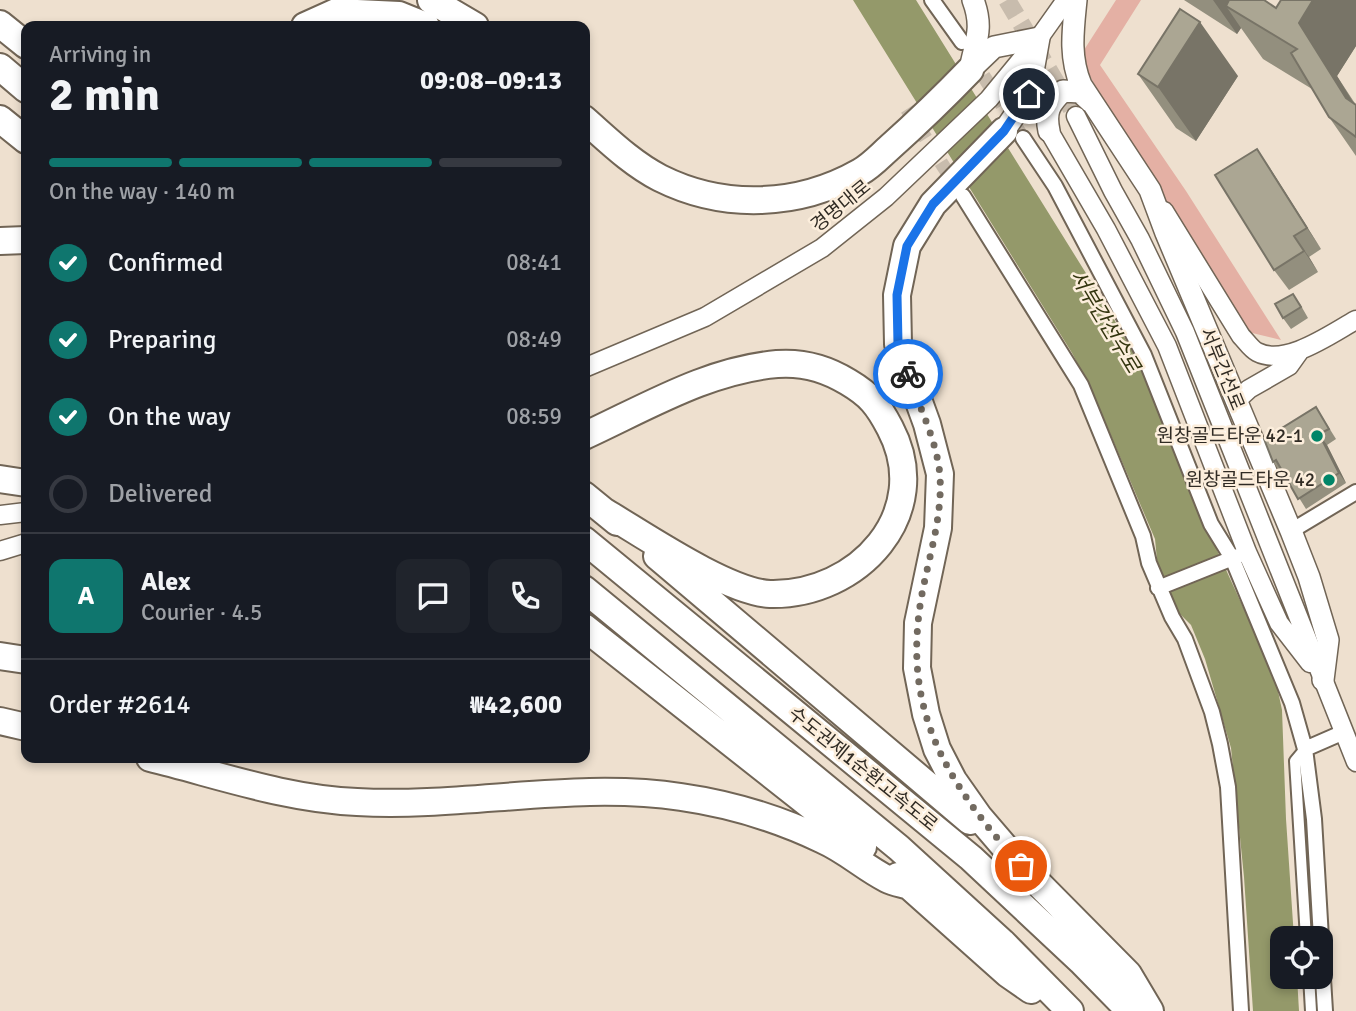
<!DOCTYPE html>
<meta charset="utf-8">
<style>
body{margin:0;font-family:Signika,"Noto Sans KR",sans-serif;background:#20242c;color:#f1f3f6;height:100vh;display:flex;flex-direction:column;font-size:26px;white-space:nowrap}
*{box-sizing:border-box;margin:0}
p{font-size:23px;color:#9ea1a6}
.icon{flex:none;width:38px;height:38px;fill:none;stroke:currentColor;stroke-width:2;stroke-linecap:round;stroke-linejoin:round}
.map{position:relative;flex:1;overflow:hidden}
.drawer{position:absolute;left:21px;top:21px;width:569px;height:742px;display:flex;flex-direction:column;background:#171b24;border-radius:14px;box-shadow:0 4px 10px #0003}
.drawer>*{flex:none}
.buttons{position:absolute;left:1270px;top:926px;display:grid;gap:14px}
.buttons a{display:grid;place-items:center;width:63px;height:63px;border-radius:14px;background:#171b24;box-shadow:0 4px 10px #0003;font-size:35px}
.pin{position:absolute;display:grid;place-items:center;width:60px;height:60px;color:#fff;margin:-30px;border:4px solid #fff;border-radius:50%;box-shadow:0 2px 7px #0007}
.courier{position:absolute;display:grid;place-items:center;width:70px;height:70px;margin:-35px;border:5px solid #1a73e8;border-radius:50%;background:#fff;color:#222;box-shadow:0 2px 9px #0007}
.headline em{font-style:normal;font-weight:800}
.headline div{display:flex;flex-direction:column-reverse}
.headline{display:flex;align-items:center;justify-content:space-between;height:119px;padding:0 28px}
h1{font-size:46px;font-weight:800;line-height:52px}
.bar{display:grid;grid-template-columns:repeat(4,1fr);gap:10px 7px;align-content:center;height:84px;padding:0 28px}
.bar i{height:9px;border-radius:5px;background:#363941}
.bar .selected{background:#0f766e}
.bar p{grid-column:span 4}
.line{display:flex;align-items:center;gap:18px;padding:0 28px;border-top:2px solid #363941}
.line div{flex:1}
.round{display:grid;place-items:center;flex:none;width:74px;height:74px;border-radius:14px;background:#20242c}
ol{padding:0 28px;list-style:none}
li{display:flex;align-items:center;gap:21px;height:77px}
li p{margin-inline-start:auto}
li .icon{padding:7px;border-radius:50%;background:#0f766e;color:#fff;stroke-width:4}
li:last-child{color:#9ea1a6}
li i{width:38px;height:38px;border:4px solid #363941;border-radius:50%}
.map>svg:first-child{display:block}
.green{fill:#e4b0a4}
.water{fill:#94996a}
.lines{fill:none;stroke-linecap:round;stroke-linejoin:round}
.minor-tunnel{stroke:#c8bcad;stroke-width:14;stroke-dasharray:14 7;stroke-linecap:butt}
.tertiary-tunnel{stroke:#c8bcad;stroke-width:18;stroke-dasharray:18 9;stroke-linecap:butt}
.pedestrian-casing{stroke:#716556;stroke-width:14}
.minor-casing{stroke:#716556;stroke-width:18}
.tertiary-casing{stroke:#716556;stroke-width:21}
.secondary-casing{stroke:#716556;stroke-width:24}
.motorway-casing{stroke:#716556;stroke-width:30}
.pedestrian{stroke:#fff;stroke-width:10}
.minor{stroke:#fff;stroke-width:14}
.tertiary{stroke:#fff;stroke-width:18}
.secondary{stroke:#fff;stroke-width:21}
.motorway{stroke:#fff;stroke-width:26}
.wall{fill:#938f7e}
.shaded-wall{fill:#787467}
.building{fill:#aba693;stroke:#787467;stroke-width:2}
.done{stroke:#726a60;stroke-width:7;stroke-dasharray:0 12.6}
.route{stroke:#1a73e8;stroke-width:9}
.poi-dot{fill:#008568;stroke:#fceedc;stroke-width:2.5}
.labels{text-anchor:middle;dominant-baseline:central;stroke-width:5;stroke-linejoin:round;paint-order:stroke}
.street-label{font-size:19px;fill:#302b24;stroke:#fceedc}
.poi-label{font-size:19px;fill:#302b24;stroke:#fceedc;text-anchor:end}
.water-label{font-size:21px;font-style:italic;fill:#33350f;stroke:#fceedc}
</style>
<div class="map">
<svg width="1356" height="1011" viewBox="0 0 1356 1011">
<rect width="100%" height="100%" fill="#eee0cf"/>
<path class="green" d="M 1116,0 L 1141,0 L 1100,65 L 1186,191 L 1281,340 L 1248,332 L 1104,103 L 1087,70 L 1084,50 Z"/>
<path class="water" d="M 853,0 L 916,0 L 1107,307 L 1138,361 L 1201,515 L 1275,677 L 1282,710 L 1286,819 L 1294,938 L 1283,938 L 1283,976 L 1297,977 L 1299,1011 L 1253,1011 L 1244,877 L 1231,748 L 1205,659 L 1191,625 L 1175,609 L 1157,560 L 1155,539 L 1092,391 L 1072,353 Z"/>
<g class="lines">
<path class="minor-tunnel" d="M 972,58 L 1023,138
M 907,109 L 956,186"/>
<path class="tertiary-tunnel" d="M 1007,0 L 1076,116"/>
<g class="pedestrian-casing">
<path id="pedestrian" d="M 1305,749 L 1295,761 L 1306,938
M 1309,976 L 1311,1011"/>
</g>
<g class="minor-casing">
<path id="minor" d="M 932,0 L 962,42
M 1023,138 L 1055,186 L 1144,355 L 1211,524 L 1232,558 L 1292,703 L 1305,749 L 1314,819 L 1321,938
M 963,196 L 1081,385 L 1143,536 L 1149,563 L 1172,617 L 1185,639 L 1212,712 L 1220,744 L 1228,787 L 1241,1011
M 1291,531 L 1356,492
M 1158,588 L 1238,556
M 1305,749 L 1344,732
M 1321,946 L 1325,1011"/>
</g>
<g class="tertiary-casing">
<path id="tertiary" d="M 1076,116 L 1113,191 L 1140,239 L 1185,332 L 1356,762
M 1049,131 L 1106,229 L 1167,346 L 1247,552 L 1279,623 L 1310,663
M 1164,211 L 1241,336 C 1246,341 1251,349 1257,352 C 1286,367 1332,333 1356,320
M 584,368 L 705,317 L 822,248 L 886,197 L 989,99 L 1039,38 L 1066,0
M 1237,400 L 1249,389 L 1289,366 L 1299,352
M 0,515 L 26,512
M 0,551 L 26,543"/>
</g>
<g class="secondary-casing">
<path id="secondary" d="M 1076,0 C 1073,30 1069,57 1081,85 L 1150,190 L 1166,233 L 1291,531 L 1309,577 L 1328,640 L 1323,680
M 970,70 L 994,47 L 1039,38 L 1029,94 L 1004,131
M 970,70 C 975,42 984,29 973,0
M 1049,131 C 1045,112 1049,104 1063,91 L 1080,92 L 1091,102"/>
</g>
<g class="motorway-casing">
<path id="motorway" d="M 431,0 L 475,26
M 0,24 L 26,45
M 305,26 L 336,12 L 399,15 L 426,26
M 0,67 L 26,89
M 0,119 L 26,140
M 584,119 C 608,140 631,163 660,178 C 724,210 798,207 860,172 C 871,166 880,156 889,148 C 917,123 944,97 970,70
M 1004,131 L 933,204 L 907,246 L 897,295 L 898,344 L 927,424 L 940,474 L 938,528 L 918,623 L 917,668 L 926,714 L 937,749 L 953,780 L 979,817 L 1021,866 L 1128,974 L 1150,1011
M 0,241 L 26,240
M 584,436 C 647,407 708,370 777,364 C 803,362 827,369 848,382 C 870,395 878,405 890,428 C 935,513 858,596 770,594 C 727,592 644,535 605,512
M 0,479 L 26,483
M 584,495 L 617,522
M 584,540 L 971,858 L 1081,961 L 1130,1011
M 657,556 L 970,821
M 584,589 L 899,848 L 1002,942 L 1070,1011
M 584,627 L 863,847
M 0,656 L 26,660
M 0,721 L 26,727
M 150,758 C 219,775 286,799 357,802 C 465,808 574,781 681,797 C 730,804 779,819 823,840 C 846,850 865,868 887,879 C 895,883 904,884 912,887
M 898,876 L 1008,974 L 1031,990"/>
</g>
<use href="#pedestrian" class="pedestrian"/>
<use href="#minor" class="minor"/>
<use href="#tertiary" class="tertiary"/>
<use href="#secondary" class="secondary"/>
<use href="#motorway" class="motorway"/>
</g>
<path class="wall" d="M 1184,0 L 1264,0 L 1276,8 L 1356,0 L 1356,46 L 1337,76 L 1356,105 L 1356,156 L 1329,117 L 1312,89 L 1263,59 L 1241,28 L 1237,34 Z
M 1138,74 L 1238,76 L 1196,141 L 1176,128 Z
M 1271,170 L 1321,249 L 1309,257 L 1318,272 L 1289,290 L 1274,270 Z
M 1300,304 L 1308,318 L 1291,329 L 1283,318 Z
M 1316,407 L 1336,439 L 1327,445 L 1346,483 L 1306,509 L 1283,472 L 1281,473 L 1273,462 Z"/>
<path class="shaded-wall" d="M 1213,0 L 1239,0 L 1226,6 L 1241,28 L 1237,34 Z
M 1313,0 L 1356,0 L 1356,46 L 1337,76 L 1356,107 L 1346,98 L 1299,23 Z
M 1200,22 L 1238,76 L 1196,141 L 1158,87 Z
M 1257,149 L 1271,170 L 1321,249 L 1307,228 Z
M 1294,236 L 1309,257 L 1318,272 Z
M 1319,434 L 1327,445 L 1346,483 L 1339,473 Z"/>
<path class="building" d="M 1229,0 L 1264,0 L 1276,8 L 1281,0 L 1313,0 L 1299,23 L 1346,98 L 1356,105 L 1356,137 L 1329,117 L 1291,53 L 1297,49 L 1226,6 Z
M 1180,9 L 1200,22 L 1158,87 L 1138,74 Z
M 1257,149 L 1307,228 L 1294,236 L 1304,251 L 1274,270 L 1215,175 Z
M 1293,294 L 1301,307 L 1283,318 L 1275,304 Z
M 1316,407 L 1329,429 L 1319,434 L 1339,473 L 1298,499 L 1276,460 L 1273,462 L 1264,439 Z"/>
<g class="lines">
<path class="done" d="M 908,374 C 919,407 937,440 940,476 C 943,527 922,573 918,623 C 908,726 957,793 1021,866"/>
<path class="route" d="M 908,374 L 898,344 L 897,295 L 907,246 L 933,204 L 1004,131 L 1029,94"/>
</g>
<g class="poi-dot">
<circle cx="1317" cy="436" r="7"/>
<circle cx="1329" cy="480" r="7"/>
</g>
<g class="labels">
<g class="street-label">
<text transform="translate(841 206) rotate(-39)">경명대로</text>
<text transform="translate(1222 369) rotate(68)">서부간선로</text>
<text transform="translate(863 769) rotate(39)">수도권제1순환고속도로</text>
</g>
<g class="poi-label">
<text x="1303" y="436">원창골드타운 42-1</text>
<text x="1315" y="480">원창골드타운 42</text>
</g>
<g class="water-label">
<text transform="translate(1105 321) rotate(59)">서부간선수로</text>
</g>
</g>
</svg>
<div class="buttons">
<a><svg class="icon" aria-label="locate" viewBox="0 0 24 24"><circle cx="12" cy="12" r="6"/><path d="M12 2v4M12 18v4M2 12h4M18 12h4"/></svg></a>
</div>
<div class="pin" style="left:1021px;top:866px;background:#ea580c"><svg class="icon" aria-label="bag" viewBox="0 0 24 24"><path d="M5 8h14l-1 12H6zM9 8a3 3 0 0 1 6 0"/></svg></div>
<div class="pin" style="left:1029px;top:94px;background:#1f2937"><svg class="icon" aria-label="home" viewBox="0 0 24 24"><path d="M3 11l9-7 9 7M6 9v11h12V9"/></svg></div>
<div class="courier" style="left:908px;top:374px"><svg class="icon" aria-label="bike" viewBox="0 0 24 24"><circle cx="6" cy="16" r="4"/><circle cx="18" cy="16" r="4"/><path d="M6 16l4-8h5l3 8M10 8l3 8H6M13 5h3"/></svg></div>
<section class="drawer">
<div class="headline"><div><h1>2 min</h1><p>Arriving in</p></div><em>09:08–09:13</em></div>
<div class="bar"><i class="selected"></i><i class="selected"></i><i class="selected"></i><i></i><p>On the way · 140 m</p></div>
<ol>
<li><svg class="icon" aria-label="check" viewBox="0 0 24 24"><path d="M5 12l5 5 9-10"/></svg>Confirmed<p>08:41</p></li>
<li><svg class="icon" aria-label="check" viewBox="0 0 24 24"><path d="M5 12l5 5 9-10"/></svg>Preparing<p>08:49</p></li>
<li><svg class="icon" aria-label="check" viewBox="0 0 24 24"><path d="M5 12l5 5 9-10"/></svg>On the way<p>08:59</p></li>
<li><i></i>Delivered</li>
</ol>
<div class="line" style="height:126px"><b class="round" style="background:#0f766e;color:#fff">A</b><div><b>Alex</b><p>Courier · 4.5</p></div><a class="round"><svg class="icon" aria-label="chat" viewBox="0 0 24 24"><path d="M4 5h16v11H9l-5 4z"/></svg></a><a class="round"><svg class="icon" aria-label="phone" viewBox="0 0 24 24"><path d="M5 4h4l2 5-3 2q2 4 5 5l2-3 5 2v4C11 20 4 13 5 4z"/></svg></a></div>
<div class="line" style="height:91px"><div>Order #2614</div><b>₩42,600</b></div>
</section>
</div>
